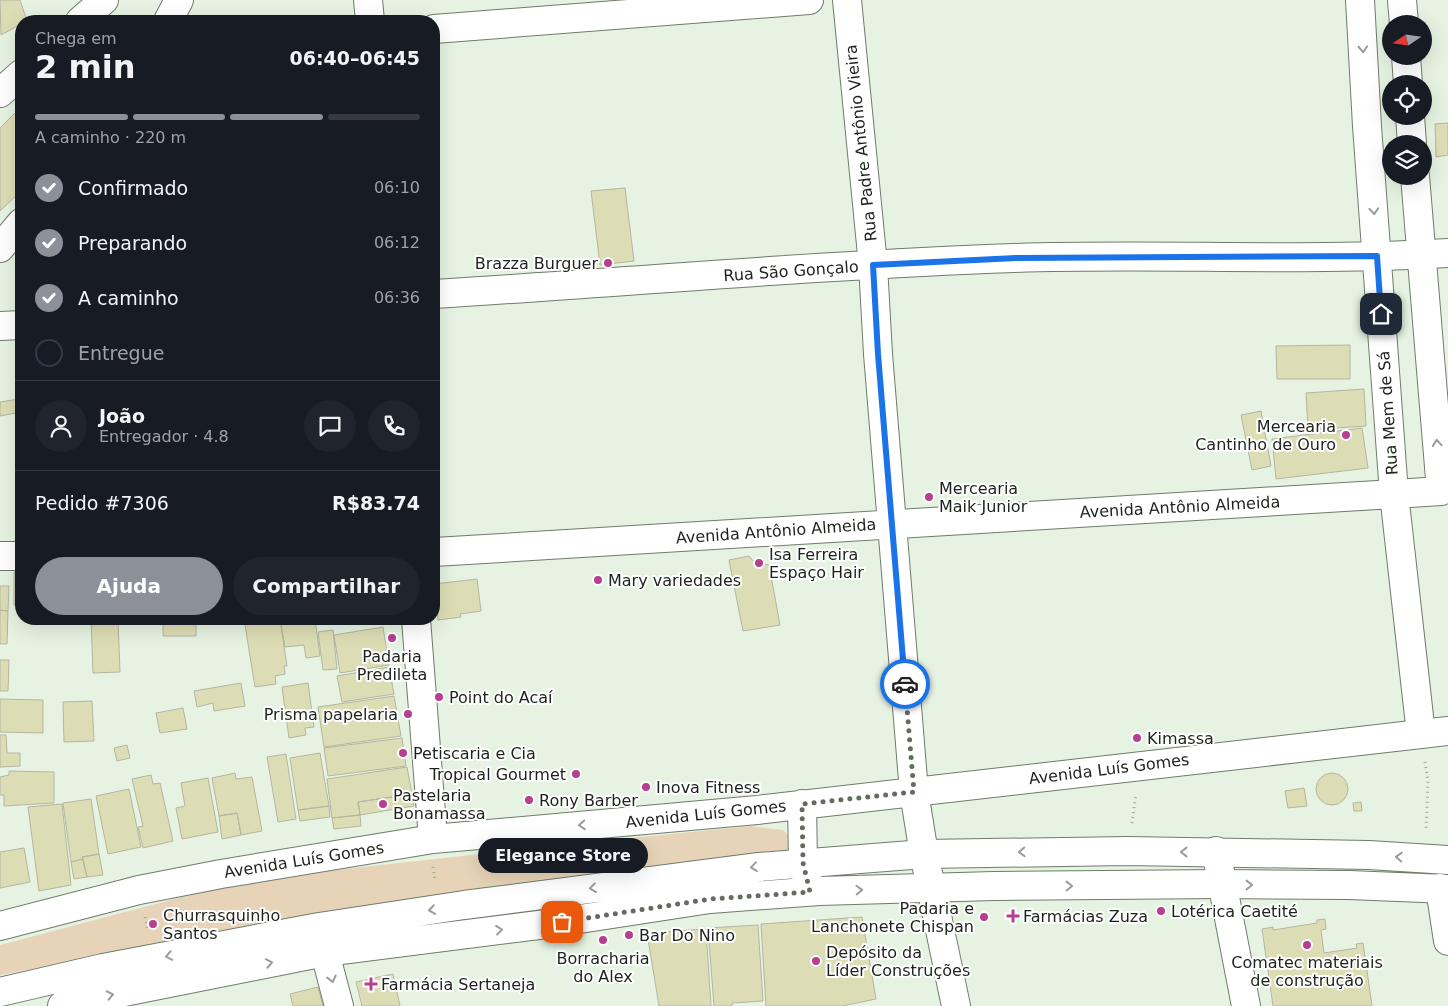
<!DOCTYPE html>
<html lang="pt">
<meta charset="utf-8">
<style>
body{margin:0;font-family:"DejaVu Sans",sans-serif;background:#20242c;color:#f1f3f6;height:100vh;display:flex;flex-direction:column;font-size:19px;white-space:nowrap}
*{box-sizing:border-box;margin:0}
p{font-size:16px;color:#9ea1a6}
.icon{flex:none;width:28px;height:28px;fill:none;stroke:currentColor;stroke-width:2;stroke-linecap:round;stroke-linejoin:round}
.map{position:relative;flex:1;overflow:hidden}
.sheet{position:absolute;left:15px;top:15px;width:425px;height:610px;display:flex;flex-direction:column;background:#171b24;border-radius:20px;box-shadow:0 5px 20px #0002}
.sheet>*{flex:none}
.needle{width:32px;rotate:257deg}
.fabs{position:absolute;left:1382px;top:15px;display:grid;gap:10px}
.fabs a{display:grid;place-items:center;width:50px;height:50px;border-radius:50%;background:#171b24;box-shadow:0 5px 20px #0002;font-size:25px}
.pin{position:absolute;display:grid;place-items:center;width:42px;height:42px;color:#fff;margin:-21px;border-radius:10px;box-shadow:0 2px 8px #0006}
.courier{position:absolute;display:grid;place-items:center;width:50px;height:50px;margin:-25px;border:4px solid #1a73e8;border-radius:50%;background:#fff;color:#222;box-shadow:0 1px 6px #0007}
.bubble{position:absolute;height:35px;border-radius:18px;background:#171b24;box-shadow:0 5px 20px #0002;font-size:16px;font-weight:600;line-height:35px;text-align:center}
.summary em{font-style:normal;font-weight:600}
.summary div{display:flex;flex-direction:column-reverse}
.summary{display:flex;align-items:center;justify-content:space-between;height:85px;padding:0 20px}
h1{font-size:32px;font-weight:600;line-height:38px}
.bar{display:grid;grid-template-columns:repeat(4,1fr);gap:8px 5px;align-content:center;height:60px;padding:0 20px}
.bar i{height:6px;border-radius:4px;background:#363941}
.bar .active{background:#8c9099}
.bar p{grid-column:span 4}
.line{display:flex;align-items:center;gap:12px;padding:0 20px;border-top:1px solid #363941}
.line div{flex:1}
.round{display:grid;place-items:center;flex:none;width:52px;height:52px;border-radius:26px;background:#20242c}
ol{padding:0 20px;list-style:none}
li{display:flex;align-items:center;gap:15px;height:55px}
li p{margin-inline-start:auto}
li .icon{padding:5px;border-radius:50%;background:#8c9099;color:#fff;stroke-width:4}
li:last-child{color:#9ea1a6}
li i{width:28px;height:28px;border:2px solid #363941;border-radius:50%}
.primary-button{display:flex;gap:10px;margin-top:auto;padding:10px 20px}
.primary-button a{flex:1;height:58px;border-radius:30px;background:#8c9099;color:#fff;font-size:20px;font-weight:600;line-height:58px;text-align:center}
.primary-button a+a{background:#20242c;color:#f1f3f6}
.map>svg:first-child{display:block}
.park{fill:#e7d4b8}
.building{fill:#ddddb5;stroke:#b5b5a1}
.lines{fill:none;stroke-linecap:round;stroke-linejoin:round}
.minor-casing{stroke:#6f7b6b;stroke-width:30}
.tertiary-casing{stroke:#6f7b6b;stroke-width:30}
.secondary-casing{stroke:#6f7b6b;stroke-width:30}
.path{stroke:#9fa89b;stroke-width:3;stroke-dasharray:1 4;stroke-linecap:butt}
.minor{stroke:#fff;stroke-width:28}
.tertiary{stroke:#fff;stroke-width:28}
.secondary{stroke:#fff;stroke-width:28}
.oneway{stroke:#9a9c99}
.done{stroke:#646b61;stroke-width:5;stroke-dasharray:0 9}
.route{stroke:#1a73e8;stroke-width:6}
.poi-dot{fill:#b83e90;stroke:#fff;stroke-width:2}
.labels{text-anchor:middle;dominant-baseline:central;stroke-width:4;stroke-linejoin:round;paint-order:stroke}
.street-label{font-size:16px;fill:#1e221c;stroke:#fff}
.poi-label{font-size:16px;fill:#1e221c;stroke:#fff;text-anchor:start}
</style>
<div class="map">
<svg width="1448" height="1006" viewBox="0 0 1448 1006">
<rect width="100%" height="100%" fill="#e6f3e2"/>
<path class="park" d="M 751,826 L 783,830 L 790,837 L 790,854 L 669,864 L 506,886 L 119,952 L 0,975 L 0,945 L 197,893 L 289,875 L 572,844 Z"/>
<path class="building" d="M 0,0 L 20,0 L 27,21 L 21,21 L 21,24 L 1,35 Z
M 21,107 L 21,191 L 0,211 L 0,128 Z
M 1448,123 L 1448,155 L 1436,157 L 1435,124 Z
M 625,188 L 634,261 L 600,265 L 591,191 Z
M 1350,345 L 1350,379 L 1277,379 L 1276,346 Z
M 1364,389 L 1366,426 L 1308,430 L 1306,393 Z
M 19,399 L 21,412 L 0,416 L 0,402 Z
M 1261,411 L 1271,466 L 1252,470 L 1241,415 Z
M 1362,428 L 1368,468 L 1276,479 L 1272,439 Z
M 749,556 L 754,562 L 769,565 L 780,625 L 743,631 L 729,560 Z
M 14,572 L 21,572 L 21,605 L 14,605 Z
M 477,579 L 481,611 L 460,614 L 461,617 L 438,620 L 434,584 Z
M 0,586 L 9,586 L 8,611 L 0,610 Z
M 0,610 L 8,611 L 7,644 L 0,644 Z
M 91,619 L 118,619 L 120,672 L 93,673 Z
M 157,619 L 196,619 L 196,636 L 163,636 L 163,619 Z
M 244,619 L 280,619 L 287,666 L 284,666 L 285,674 L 275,676 L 276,684 L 255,687 Z
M 280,619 L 315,619 L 320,656 L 306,658 L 304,645 L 285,647 Z
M 383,627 L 389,665 L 340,673 L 334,635 Z
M 333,630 L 337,669 L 323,670 L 318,632 Z
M 0,660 L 9,660 L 8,691 L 0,691 Z
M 389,667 L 394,694 L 342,702 L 337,676 Z
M 241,683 L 245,706 L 214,711 L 213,703 L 197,707 L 194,691 Z
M 308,683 L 314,727 L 305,728 L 306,735 L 289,738 L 282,687 Z
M 394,696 L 401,736 L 324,747 L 318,707 Z
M 0,699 L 43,700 L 43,733 L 0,732 Z
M 92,701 L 94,741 L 64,742 L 63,702 Z
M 183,708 L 187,729 L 160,733 L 156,713 Z
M 0,735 L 6,735 L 7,753 L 20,753 L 20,766 L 0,767 Z
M 402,738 L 406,766 L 328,776 L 324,748 Z
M 127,745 L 130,758 L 117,761 L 114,748 Z
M 320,753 L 329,806 L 298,810 L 290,758 Z
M 286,754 L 296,819 L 278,822 L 267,757 Z
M 407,767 L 412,794 L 358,802 L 360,815 L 332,818 L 327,779 Z
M 9,771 L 54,772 L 54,803 L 4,806 L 4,795 L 0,795 L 0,777 L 9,775 Z
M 235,773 L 236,779 L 252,777 L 262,831 L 241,835 L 237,813 L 219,816 L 212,778 Z
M1316 789a16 16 0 1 1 32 0a16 16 0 1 1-32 0Z
M 151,775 L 153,784 L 160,783 L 173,841 L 143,848 L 138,827 L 143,826 L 132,779 Z
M 208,778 L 218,832 L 182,839 L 176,808 L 185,806 L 181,783 Z
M 1304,788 L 1307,806 L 1288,808 L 1285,791 Z
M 129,789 L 141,847 L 108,854 L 96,796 Z
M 412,794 L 414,806 L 360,815 L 358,802 Z
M 91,799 L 99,854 L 82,857 L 83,859 L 71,862 L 63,803 Z
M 1361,802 L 1362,811 L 1354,811 L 1353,803 Z
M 62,804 L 71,885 L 39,891 L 28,807 Z
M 329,806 L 330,817 L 300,821 L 298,810 Z
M 237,813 L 241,835 L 222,839 L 219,816 Z
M 360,815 L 361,826 L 334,829 L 332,818 Z
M 24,848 L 30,882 L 0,888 L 0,852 Z
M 99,854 L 103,875 L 87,877 L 82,857 Z
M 83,859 L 87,877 L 74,879 L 71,862 Z
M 862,917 L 876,999 L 842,1006 L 766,1006 L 761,924 Z
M 1325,919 L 1326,929 L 1321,930 L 1324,953 L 1357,948 L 1356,944 L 1363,943 L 1372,1006 L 1273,1006 L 1262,929 L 1273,927 L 1273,930 L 1317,923 L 1317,920 Z
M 758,925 L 763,1001 L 732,1003 L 732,1006 L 714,1006 L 708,928 Z
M 706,929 L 711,1006 L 659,1006 L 647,933 Z
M 393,974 L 400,1006 L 362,1006 L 356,982 Z
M 318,987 L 323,1006 L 293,1006 L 290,994 Z"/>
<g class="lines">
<g class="minor-casing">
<path id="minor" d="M 368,0 L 370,21
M 847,0 L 873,265 L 878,354 L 914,792 L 924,854 L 956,1006
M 80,21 L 104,0
M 168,21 L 179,0
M 434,29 L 809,0
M 0,93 L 21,74
M 0,248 L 21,223
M 434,294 C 627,282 821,265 1014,258 C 1159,253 1304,262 1448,253
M 0,326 L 21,325
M 434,552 L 1394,494
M 0,556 L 21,556
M 416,619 L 433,839
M 802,804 L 803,863 L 809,887
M 1216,851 L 1246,1006
M 1440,888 L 1448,941
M 0,926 L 139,890 L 221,874 L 433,839 L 757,810 L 1421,734
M 319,930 L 339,1006"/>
</g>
<g class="tertiary-casing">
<path id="tertiary" d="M 1360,0 L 1367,126 L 1394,494 L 1421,734 L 1448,731
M 1402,0 L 1404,24
M 1406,56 L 1408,84
M 1410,116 L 1412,144
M 1394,494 L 1441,491 L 1415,176"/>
</g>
<g class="secondary-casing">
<path id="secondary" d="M 0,992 L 103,968 L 319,927 L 464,905 L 759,867 L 924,854 L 1128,851 L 1369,855 L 1448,860
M 62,1006 L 109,995 L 325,952 L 547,924 L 710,899 L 819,891 L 994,886 L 1222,884 L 1349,885 L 1448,889"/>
</g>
<path class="path" d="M 1425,762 L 1428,781 L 1426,830
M 1132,823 L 1136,794
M 433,867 L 435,881
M 145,917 L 148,930"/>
<use href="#minor" class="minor"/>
<use href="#tertiary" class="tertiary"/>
<use href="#secondary" class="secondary"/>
</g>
<defs><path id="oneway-chevron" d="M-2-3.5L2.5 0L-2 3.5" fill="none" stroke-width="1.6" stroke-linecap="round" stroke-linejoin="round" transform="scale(1.25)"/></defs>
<g class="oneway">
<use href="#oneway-chevron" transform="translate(1363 49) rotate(87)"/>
<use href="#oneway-chevron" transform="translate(1374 211) rotate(86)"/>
<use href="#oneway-chevron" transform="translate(1437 443) rotate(-95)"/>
<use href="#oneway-chevron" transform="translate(582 825) rotate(176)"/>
<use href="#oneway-chevron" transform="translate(1022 852) rotate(178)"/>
<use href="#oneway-chevron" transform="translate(1184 852) rotate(180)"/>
<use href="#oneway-chevron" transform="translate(1399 857) rotate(-177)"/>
<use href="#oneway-chevron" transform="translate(754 867) rotate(173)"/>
<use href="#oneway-chevron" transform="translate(1249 885)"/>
<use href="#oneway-chevron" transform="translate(1069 886) rotate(-1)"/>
<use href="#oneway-chevron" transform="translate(593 888) rotate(173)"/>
<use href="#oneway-chevron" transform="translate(859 890) rotate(-2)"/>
<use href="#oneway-chevron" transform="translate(432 910) rotate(171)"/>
<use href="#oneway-chevron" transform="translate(499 930) rotate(-7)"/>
<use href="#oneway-chevron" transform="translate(169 956) rotate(169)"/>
<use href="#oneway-chevron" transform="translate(269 963) rotate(-11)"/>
<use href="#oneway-chevron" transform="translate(332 979) rotate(76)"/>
<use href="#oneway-chevron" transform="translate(110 995) rotate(-12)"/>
</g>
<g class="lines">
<path class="done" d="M 562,922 L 710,899 L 810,892 L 803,863 L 802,804 L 914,792 L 905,684"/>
<path class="route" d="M 905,684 L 878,354 L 873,265 L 1016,258 L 1377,256 L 1381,314"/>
</g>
<g class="poi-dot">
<circle cx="608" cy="263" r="5"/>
<circle cx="1346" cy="435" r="5"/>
<circle cx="929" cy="497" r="5"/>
<circle cx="759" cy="563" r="5"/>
<circle cx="598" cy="580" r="5"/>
<circle cx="392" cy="638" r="5"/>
<circle cx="439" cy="697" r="5"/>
<circle cx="408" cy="714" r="5"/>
<circle cx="1137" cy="738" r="5"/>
<circle cx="403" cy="753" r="5"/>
<circle cx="576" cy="774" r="5"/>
<circle cx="646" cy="787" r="5"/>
<circle cx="529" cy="800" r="5"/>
<circle cx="383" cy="804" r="5"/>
<circle cx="1161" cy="911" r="5"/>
<path d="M1010.5 908.5h5v5h5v5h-5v5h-5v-5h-5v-5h5z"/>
<circle cx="984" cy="917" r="5"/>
<circle cx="153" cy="924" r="5"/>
<circle cx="629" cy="935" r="5"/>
<circle cx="603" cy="940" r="5"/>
<circle cx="1307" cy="945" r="5"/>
<circle cx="816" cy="961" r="5"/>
<path d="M368.5 976.5h5v5h5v5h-5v5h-5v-5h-5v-5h5z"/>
</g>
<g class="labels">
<g class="street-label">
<text transform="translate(861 143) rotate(-96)">Rua Padre Antônio Vieira</text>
<text transform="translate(791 271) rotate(-4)">Rua São Gonçalo</text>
<text transform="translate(1388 413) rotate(-94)">Rua Mem de Sá</text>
<text transform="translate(1180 507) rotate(-3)">Avenida Antônio Almeida</text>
<text transform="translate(776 531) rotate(-4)">Avenida Antônio Almeida</text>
<text transform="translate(1109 769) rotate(-7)">Avenida Luís Gomes</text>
<text transform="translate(706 814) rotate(-6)">Avenida Luís Gomes</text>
<text transform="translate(304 860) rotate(-9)">Avenida Luís Gomes</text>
</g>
<g class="poi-label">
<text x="598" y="263" text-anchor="end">Brazza Burguer</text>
<text x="1336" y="426" text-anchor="end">Mercearia<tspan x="1336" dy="18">Cantinho de Ouro</tspan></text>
<text x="939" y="488">Mercearia<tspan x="939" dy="18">Maik Junior</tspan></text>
<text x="769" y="554">Isa Ferreira<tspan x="769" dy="18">Espaço Hair</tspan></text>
<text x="608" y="580">Mary variedades</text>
<text x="392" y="656" text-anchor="middle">Padaria<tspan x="392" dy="18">Predileta</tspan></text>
<text x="449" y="697">Point do Acaí</text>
<text x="398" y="714" text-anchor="end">Prisma papelaria</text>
<text x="1147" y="738">Kimassa</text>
<text x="413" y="753">Petiscaria e Cia</text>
<text x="566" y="774" text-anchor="end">Tropical Gourmet</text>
<text x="656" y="787">Inova Fitness</text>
<text x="393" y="795">Pastelaria<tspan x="393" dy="18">Bonamassa</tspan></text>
<text x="539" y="800">Rony Barber</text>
<text x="974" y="908" text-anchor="end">Padaria e<tspan x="974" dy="18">Lanchonete Chispan</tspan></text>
<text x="1171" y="911">Lotérica Caetité</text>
<text x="163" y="915">Churrasquinho<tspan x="163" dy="18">Santos</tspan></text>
<text x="1023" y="916">Farmácias Zuza</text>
<text x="639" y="935">Bar Do Nino</text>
<text x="826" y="952">Depósito da<tspan x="826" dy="18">Líder Construções</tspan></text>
<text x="603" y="958" text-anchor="middle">Borracharia<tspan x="603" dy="18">do Alex</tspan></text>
<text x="1307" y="962" text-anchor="middle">Comatec materiais<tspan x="1307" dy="18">de construção</tspan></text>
<text x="381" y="984">Farmácia Sertaneja</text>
</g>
</g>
</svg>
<div class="fabs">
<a><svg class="needle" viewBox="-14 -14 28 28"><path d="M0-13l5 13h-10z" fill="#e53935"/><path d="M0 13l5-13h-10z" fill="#9ea1a6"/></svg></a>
<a><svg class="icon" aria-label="locate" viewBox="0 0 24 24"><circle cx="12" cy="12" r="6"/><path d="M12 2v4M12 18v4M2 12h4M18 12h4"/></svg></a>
<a><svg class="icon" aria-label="layers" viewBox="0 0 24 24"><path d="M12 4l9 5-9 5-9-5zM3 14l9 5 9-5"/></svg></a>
</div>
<div class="pin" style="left:562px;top:922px;background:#ea580c"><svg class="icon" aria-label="bag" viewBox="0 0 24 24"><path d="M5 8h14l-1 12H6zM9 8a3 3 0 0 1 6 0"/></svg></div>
<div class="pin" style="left:1381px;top:314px;background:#1f2937"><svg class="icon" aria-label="home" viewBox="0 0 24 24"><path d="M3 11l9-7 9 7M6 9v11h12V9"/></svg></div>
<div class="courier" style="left:905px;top:684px"><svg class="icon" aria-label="car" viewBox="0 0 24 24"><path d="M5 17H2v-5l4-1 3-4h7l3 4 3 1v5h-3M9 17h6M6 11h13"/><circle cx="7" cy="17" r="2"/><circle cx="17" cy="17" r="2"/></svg></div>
<div class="bubble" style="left:478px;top:838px;width:170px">Elegance Store</div>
<section class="sheet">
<div class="summary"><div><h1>2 min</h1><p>Chega em</p></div><em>06:40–06:45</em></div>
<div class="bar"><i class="active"></i><i class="active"></i><i class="active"></i><i></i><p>A caminho · 220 m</p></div>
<ol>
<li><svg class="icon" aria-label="check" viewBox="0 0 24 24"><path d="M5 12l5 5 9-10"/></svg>Confirmado<p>06:10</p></li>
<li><svg class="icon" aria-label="check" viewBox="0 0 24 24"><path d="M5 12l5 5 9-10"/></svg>Preparando<p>06:12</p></li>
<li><svg class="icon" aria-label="check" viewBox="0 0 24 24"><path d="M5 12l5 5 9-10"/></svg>A caminho<p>06:36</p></li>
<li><i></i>Entregue</li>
</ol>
<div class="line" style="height:90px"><a class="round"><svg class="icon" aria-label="person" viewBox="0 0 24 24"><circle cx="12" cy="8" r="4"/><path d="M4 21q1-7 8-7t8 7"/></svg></a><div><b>João</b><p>Entregador · 4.8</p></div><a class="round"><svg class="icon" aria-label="chat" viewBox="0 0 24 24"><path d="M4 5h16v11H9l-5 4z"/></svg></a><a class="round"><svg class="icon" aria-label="phone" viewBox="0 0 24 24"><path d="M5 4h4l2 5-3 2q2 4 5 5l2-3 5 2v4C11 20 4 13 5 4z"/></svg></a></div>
<div class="line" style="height:65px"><div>Pedido #7306</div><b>R$83.74</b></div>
<div class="primary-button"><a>Ajuda</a><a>Compartilhar</a></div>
</section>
</div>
